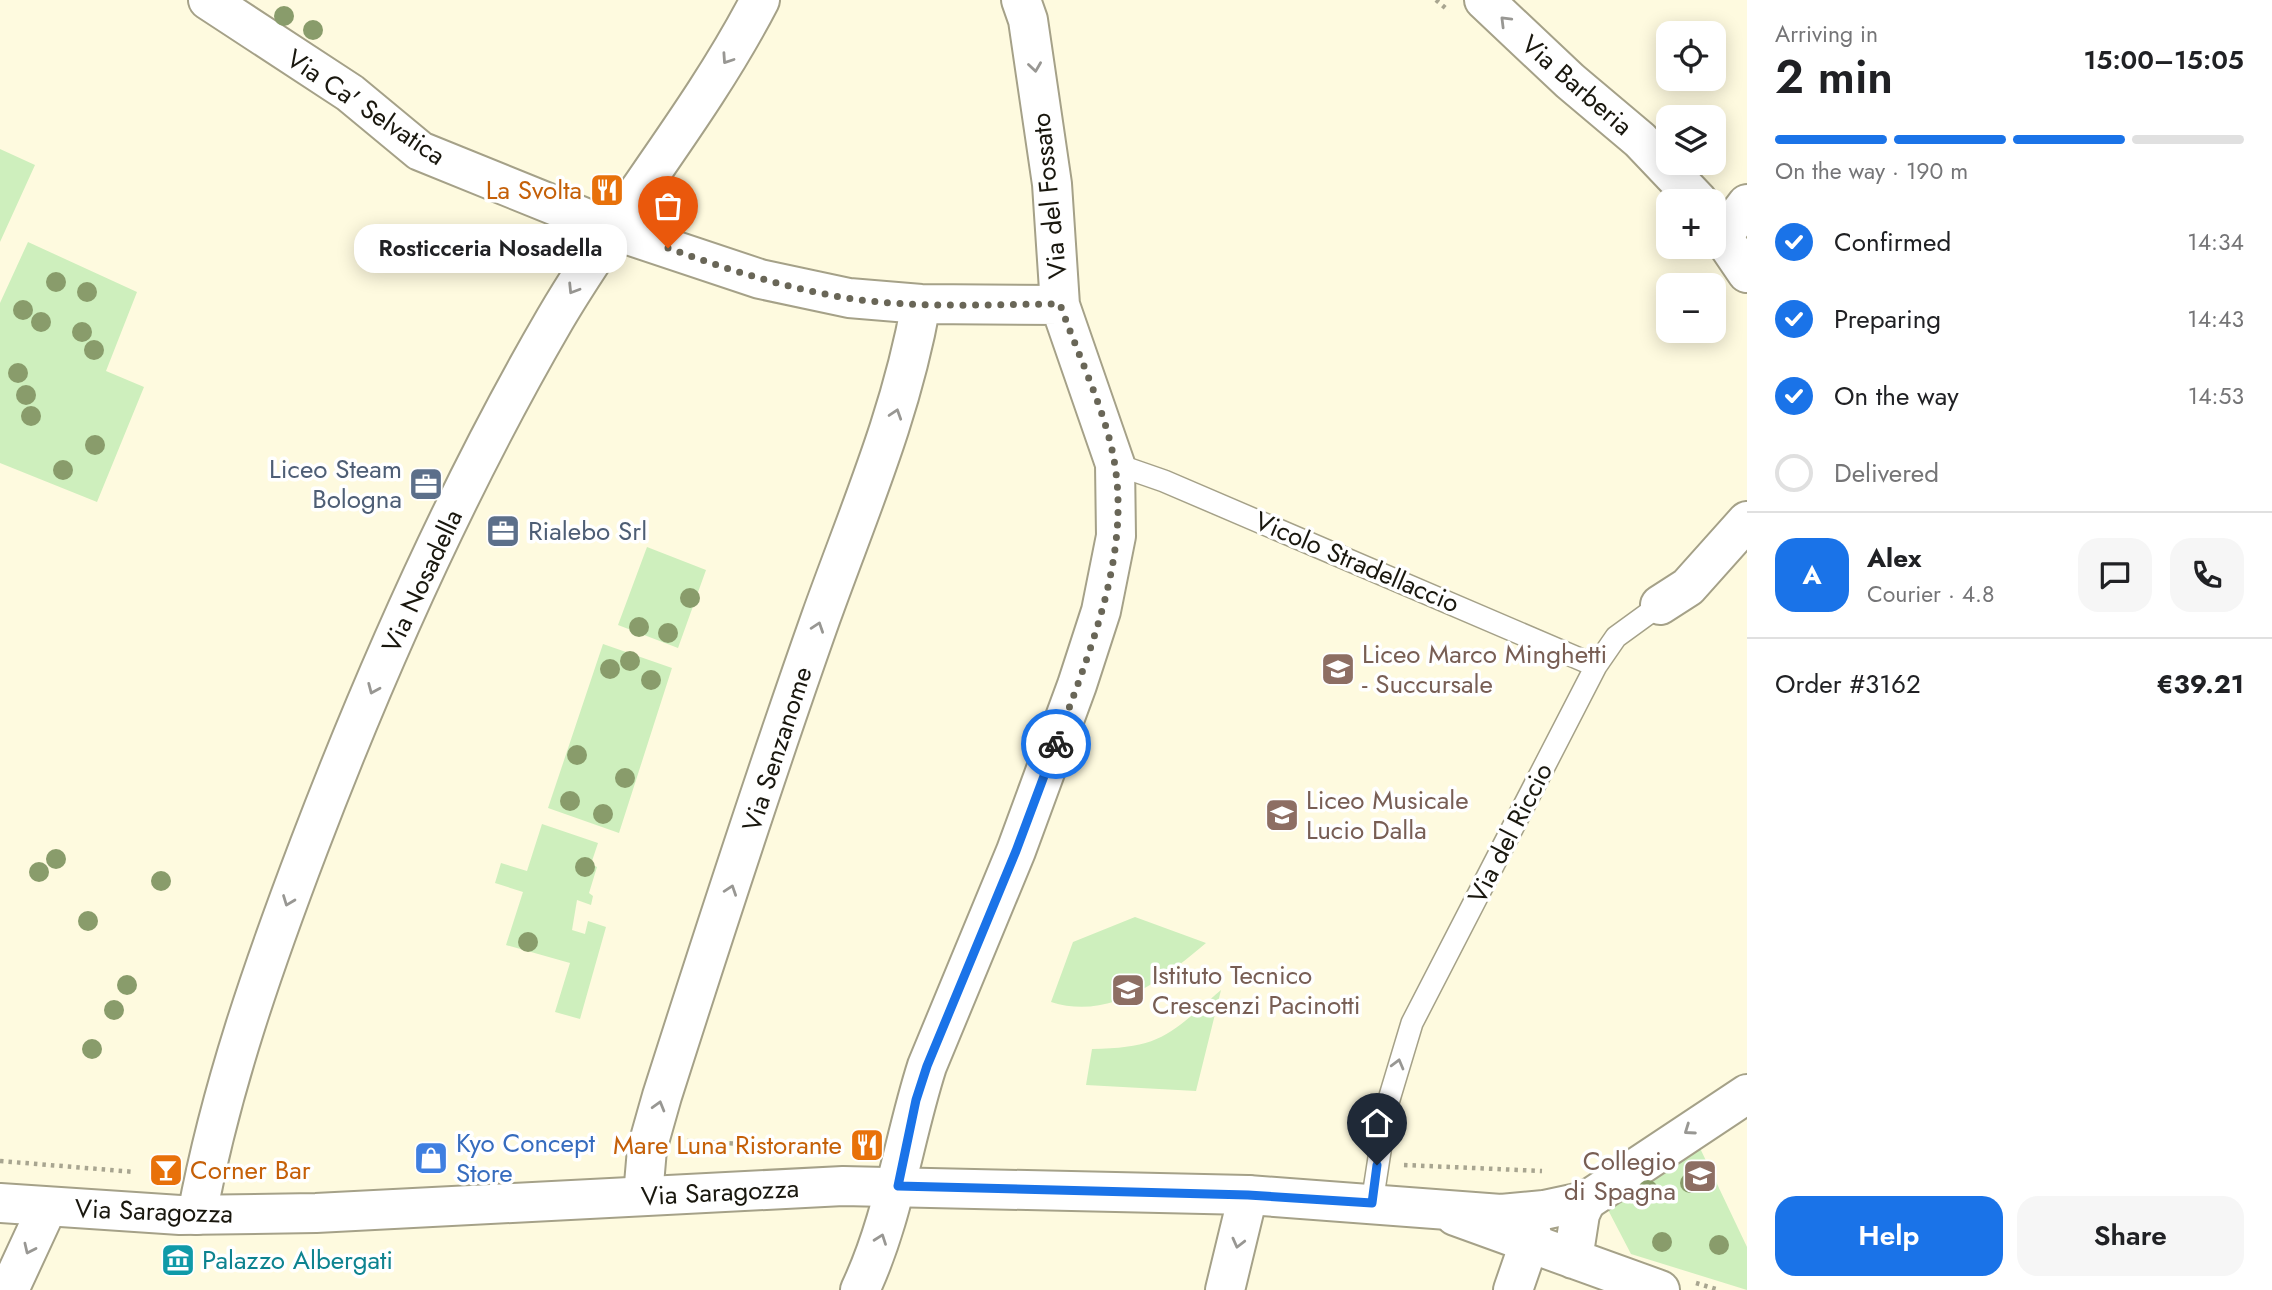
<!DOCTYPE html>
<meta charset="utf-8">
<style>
body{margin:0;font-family:Jost,sans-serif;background:#f6f6f6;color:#202124;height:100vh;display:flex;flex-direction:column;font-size:26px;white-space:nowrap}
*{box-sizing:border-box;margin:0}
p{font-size:23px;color:#757577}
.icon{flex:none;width:38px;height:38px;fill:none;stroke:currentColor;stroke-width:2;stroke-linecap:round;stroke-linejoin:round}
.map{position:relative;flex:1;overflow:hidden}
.drawer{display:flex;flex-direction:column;background:#fff;width:525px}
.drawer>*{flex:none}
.tools{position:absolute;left:1656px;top:21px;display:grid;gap:14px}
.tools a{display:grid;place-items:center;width:70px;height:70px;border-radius:14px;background:#fff;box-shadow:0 4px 18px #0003;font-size:35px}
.pin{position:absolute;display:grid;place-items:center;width:60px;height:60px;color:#fff;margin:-72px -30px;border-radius:50% 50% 50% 0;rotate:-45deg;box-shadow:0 0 7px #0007}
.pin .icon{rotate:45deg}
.courier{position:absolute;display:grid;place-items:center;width:70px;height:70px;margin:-35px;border:5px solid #1a73e8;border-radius:50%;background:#fff;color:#222;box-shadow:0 2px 9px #0007}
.bubble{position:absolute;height:49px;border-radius:21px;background:#fff;box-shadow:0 4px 18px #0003;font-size:23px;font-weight:600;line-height:49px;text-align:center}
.overview em{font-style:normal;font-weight:600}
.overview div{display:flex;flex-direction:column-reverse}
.overview{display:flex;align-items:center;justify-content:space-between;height:119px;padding:0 28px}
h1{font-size:46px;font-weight:600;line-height:52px}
.bar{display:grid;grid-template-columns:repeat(4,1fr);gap:10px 7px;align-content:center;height:84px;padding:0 28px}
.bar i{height:9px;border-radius:5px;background:#e0e0e0}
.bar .selected{background:#1a73e8}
.bar p{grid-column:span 4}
.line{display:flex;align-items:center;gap:18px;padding:0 28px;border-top:2px solid #e0e0e0}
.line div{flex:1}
.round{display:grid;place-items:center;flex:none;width:74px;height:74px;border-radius:21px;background:#f6f6f6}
ol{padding:0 28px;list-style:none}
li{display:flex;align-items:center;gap:21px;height:77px}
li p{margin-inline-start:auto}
li .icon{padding:7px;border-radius:50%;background:#1a73e8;color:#fff;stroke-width:4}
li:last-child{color:#757577}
li i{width:38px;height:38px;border:4px solid #e0e0e0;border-radius:50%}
.action{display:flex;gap:14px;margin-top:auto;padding:14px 28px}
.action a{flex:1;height:80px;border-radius:21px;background:#1a73e8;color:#fff;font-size:28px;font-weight:600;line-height:80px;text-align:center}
.action a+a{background:#f6f6f6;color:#202124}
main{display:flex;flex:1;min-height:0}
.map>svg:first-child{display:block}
.green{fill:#ceefbd}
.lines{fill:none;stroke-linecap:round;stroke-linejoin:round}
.lane-casing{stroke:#a5a188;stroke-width:24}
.street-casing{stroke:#a5a188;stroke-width:42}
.secondary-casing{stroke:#a5a188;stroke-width:42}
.path{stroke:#a8a590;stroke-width:4.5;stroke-dasharray:3.5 5;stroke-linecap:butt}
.lane{stroke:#fff;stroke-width:21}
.street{stroke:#fff;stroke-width:38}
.secondary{stroke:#fff;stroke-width:38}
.tree{fill:#899c6b}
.oneway{stroke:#989793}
.done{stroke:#696657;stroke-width:7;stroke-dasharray:0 12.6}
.route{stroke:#1a73e8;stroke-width:9}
.labels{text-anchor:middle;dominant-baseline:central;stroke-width:7;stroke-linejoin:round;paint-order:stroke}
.street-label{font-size:26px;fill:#19170e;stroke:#fff}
.food-label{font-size:26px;fill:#c56008;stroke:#fff;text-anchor:end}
.service-label{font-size:26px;fill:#4e5e75;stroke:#fff;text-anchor:end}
.education-label{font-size:26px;fill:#785e54;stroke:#fff;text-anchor:start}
.shop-label{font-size:26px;fill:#366cbe;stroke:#fff;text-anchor:start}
.culture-label{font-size:26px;fill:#0d838f;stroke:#fff;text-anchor:start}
</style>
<main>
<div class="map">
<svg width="1747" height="1290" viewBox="0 0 1747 1290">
<rect width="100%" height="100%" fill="#fefadf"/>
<path class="green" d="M 0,149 L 35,165 L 0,242 Z
M 28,242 L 137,292 L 106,371 L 144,387 L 97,502 L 0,463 L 0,303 Z
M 647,547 L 706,570 L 678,648 L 618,625 Z
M 603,644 L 672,668 L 619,833 L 548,808 Z
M 542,824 L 598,843 L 591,864 L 597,867 L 589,893 L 593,896 L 591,905 L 577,900 L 572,930 L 585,934 L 588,921 L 606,927 L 580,1019 L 555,1012 L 570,963 L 506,945 L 523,892 L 495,883 L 501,863 L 527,871 Z
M 1135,917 L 1206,943 C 1162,980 1111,1021 1051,1002 L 1073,942 Z
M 1221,990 L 1196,1091 L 1086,1085 L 1092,1049 C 1162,1048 1170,1034 1221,990 Z
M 1699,1146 L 1747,1247 L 1747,1290 L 1631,1254 L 1606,1206 Z"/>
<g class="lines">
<g class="lane-casing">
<path id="lane" d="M 1115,464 L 1164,481 L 1596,666
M 1372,1203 L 1387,1106 L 1412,1023 L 1596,666 L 1616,637 L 1660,605"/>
</g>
<g class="street-casing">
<path id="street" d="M 208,0 L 350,93 L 420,151 L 625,234 L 760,279 L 849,298 L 921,304 L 1060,305
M 1722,237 L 1747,204
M 1660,605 L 1688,587 L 1747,521
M 643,1196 L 647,1149 L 662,1096 C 713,936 765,775 821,617 C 859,511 901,416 921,304
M 197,1215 C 221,1087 263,967 309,846 C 378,665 458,486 555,319 C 619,210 702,112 760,0
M 1455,1216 L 1660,1290
M 1573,1259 L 1580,1214 L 1586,1201
M 9,1290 L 47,1208
M 860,1290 C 894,1218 903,1141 927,1066 L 1016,851 L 1077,685 L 1101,611 L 1116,536 L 1115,464 L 1060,305 L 1052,184 L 1028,20 L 1021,0
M 1225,1290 L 1248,1195
M 1513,1290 L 1532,1235 L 1527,1220"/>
</g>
<g class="secondary-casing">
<path id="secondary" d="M 1484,0 L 1570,81 L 1640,140 L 1698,201
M 1713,223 L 1747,273
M 0,1203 L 180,1215 L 316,1213 L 843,1186 L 1248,1195 L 1501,1214 L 1544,1210 L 1586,1201 L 1747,1094"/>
</g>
<path class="path" d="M 1436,0 L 1449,11
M 687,1141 L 814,1148
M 0,1161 L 135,1172
M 1404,1165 L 1542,1171
M 1696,1283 L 1719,1290"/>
<use href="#lane" class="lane"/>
<use href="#street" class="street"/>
<use href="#secondary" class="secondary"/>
</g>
<g class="tree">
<circle cx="284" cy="16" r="10"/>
<circle cx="313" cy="30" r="10"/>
<circle cx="56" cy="282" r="10"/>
<circle cx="87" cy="292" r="10"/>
<circle cx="23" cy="310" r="10"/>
<circle cx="41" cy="322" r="10"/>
<circle cx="82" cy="332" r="10"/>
<circle cx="94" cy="350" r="10"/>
<circle cx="18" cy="373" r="10"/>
<circle cx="26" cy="395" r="10"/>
<circle cx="31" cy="416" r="10"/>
<circle cx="95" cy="445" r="10"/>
<circle cx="63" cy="470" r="10"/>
<circle cx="690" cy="598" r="10"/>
<circle cx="639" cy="627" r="10"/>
<circle cx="668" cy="633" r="10"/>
<circle cx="630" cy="661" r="10"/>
<circle cx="610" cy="669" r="10"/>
<circle cx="651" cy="680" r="10"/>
<circle cx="577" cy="755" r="10"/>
<circle cx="625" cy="778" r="10"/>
<circle cx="570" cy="801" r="10"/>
<circle cx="603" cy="814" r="10"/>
<circle cx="56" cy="859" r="10"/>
<circle cx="585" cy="867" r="10"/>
<circle cx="39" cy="872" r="10"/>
<circle cx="161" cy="881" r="10"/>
<circle cx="88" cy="921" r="10"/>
<circle cx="528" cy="942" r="10"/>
<circle cx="127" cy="985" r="10"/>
<circle cx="114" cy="1010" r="10"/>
<circle cx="92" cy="1049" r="10"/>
<circle cx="1690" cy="1183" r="10"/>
<circle cx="1648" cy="1190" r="10"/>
<circle cx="1662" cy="1242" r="10"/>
<circle cx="1719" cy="1245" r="10"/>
</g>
<defs><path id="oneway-chevron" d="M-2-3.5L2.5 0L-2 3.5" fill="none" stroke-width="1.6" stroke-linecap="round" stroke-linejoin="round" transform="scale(1.75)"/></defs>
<g class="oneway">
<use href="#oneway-chevron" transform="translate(1505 21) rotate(-135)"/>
<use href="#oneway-chevron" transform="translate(727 59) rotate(124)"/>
<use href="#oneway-chevron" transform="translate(1035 67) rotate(82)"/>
<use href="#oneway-chevron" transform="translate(573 289) rotate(122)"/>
<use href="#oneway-chevron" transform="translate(896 414) rotate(-72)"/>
<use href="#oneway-chevron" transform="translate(818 627) rotate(-71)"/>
<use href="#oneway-chevron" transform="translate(373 689) rotate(113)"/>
<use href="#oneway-chevron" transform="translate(731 890) rotate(-71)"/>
<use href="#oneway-chevron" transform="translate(288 901) rotate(111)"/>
<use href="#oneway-chevron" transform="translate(1398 1064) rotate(-75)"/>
<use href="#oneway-chevron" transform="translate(659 1106) rotate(-74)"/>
<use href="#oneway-chevron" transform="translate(1689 1130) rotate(145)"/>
<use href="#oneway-chevron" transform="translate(881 1239) rotate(-70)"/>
<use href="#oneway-chevron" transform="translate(1238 1243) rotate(104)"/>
<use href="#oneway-chevron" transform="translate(29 1249) rotate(115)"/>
</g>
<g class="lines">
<path class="done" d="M 668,248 C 726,269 785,288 847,298 C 917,309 989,304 1060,304 C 1077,353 1108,416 1115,466 C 1130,560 1087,657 1056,744"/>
<path class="route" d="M 1056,744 L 1016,851 L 927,1066 L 916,1100 L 898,1186 L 1248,1195 L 1372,1203 L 1377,1165"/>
</g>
<defs>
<g id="restaurant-square" transform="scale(1.75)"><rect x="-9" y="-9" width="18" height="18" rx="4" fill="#e8710a" stroke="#fff"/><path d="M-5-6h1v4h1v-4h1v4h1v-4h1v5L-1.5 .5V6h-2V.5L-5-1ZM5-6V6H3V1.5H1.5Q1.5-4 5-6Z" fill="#fff"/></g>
<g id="office-square" transform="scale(1.75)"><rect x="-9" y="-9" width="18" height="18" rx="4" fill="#5c6f8a" stroke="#fff"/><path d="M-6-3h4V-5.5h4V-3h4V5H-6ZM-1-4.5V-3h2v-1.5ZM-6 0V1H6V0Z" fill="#fff"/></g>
<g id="school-square" transform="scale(1.75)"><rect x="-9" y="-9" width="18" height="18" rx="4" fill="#8d6e63" stroke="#fff"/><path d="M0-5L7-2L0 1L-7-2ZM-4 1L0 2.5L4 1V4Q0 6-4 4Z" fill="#fff"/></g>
<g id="shop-square" transform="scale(1.75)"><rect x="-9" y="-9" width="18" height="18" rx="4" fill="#3f7fe0" stroke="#fff"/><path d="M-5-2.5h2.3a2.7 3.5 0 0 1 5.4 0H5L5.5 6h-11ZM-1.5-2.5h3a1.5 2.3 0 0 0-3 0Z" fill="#fff"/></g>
<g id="bar-square" transform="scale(1.75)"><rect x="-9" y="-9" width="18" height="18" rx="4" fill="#e8710a" stroke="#fff"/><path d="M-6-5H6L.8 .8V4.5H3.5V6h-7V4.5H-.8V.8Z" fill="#fff"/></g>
<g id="university-square" transform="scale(1.75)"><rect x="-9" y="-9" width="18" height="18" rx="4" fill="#8d6e63" stroke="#fff"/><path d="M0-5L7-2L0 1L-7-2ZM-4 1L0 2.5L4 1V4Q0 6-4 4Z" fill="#fff"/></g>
<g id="museum-square" transform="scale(1.75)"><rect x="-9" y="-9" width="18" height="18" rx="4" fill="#0f9aa8" stroke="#fff"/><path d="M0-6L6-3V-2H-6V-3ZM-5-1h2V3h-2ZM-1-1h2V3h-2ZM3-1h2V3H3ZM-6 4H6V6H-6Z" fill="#fff"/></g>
</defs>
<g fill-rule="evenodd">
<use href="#restaurant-square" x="607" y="190"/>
<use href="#office-square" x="426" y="484"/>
<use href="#office-square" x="503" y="531"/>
<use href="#school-square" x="1338" y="669"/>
<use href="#school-square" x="1282" y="815"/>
<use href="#school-square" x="1128" y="990"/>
<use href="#restaurant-square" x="867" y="1145"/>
<use href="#shop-square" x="431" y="1158"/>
<use href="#bar-square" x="166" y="1170"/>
<use href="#university-square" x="1700" y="1176"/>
<use href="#museum-square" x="178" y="1260"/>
</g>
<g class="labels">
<g class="street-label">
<text transform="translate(1577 85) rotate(41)">Via Barberia</text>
<text transform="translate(366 107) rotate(34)">Via Ca' Selvatica</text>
<text transform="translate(1049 196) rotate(-96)">Via del Fossato</text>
<text transform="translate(1357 562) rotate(23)">Vicolo Stradellaccio</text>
<text transform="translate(422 581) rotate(-65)">Via Nosadella</text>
<text transform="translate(777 749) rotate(-72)">Via Senzanome</text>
<text transform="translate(1510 833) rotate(-63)">Via del Riccio</text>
<text transform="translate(720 1192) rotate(-3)">Via Saragozza</text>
<text transform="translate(154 1211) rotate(2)">Via Saragozza</text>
</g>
<g class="food-label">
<text x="582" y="190">La Svolta</text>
<text x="842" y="1145">Mare Luna Ristorante</text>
<text x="190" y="1170" text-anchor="start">Corner Bar</text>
</g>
<g class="service-label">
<text x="402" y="469">Liceo Steam<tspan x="402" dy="30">Bologna</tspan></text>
<text x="528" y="531" text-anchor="start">Rialebo Srl</text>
</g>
<g class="education-label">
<text x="1362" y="654">Liceo Marco Minghetti<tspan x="1362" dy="30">- Succursale</tspan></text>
<text x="1306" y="800">Liceo Musicale<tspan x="1306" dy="30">Lucio Dalla</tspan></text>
<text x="1152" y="975">Istituto Tecnico<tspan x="1152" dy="30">Crescenzi Pacinotti</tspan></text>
<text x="1676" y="1161" text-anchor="end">Collegio<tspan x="1676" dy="30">di Spagna</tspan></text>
</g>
<g class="shop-label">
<text x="456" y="1143">Kyo Concept<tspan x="456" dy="30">Store</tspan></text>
</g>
<g class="culture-label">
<text x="202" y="1260">Palazzo Albergati</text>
</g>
</g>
</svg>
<div class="tools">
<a><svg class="icon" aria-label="locate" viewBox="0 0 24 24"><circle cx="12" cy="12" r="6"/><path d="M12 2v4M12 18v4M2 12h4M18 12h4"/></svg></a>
<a><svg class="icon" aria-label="layers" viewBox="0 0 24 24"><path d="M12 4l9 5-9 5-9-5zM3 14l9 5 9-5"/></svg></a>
<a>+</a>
<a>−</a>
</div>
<div class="pin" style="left:668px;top:248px;background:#ea580c"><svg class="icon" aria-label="bag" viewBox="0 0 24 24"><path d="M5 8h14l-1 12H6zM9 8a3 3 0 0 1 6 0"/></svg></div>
<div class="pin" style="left:1377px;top:1165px;background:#1f2937"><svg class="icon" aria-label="home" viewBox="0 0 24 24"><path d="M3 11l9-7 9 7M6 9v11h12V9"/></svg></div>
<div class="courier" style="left:1056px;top:744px"><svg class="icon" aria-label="bike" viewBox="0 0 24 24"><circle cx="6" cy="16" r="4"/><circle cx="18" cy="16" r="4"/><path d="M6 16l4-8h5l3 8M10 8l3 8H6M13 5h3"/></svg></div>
<div class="bubble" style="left:354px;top:224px;width:273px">Rosticceria Nosadella</div>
</div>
<section class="drawer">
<div class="overview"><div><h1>2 min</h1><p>Arriving in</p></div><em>15:00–15:05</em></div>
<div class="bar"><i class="selected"></i><i class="selected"></i><i class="selected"></i><i></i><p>On the way · 190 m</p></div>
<ol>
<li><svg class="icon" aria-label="check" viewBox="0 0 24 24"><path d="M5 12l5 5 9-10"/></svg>Confirmed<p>14:34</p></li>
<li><svg class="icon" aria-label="check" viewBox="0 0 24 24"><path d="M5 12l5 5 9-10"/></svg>Preparing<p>14:43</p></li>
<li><svg class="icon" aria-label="check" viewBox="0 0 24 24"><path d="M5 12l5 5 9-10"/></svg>On the way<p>14:53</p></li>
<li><i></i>Delivered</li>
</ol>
<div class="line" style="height:126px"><b class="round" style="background:#1a73e8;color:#fff">A</b><div><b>Alex</b><p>Courier · 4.8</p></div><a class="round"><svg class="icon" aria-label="chat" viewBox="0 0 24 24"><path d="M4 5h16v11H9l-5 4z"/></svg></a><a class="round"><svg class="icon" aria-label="phone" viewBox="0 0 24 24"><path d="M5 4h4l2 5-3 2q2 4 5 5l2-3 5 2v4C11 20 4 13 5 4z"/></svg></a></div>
<div class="line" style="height:91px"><div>Order #3162</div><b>€39.21</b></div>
<div class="action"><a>Help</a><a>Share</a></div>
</section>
</main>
